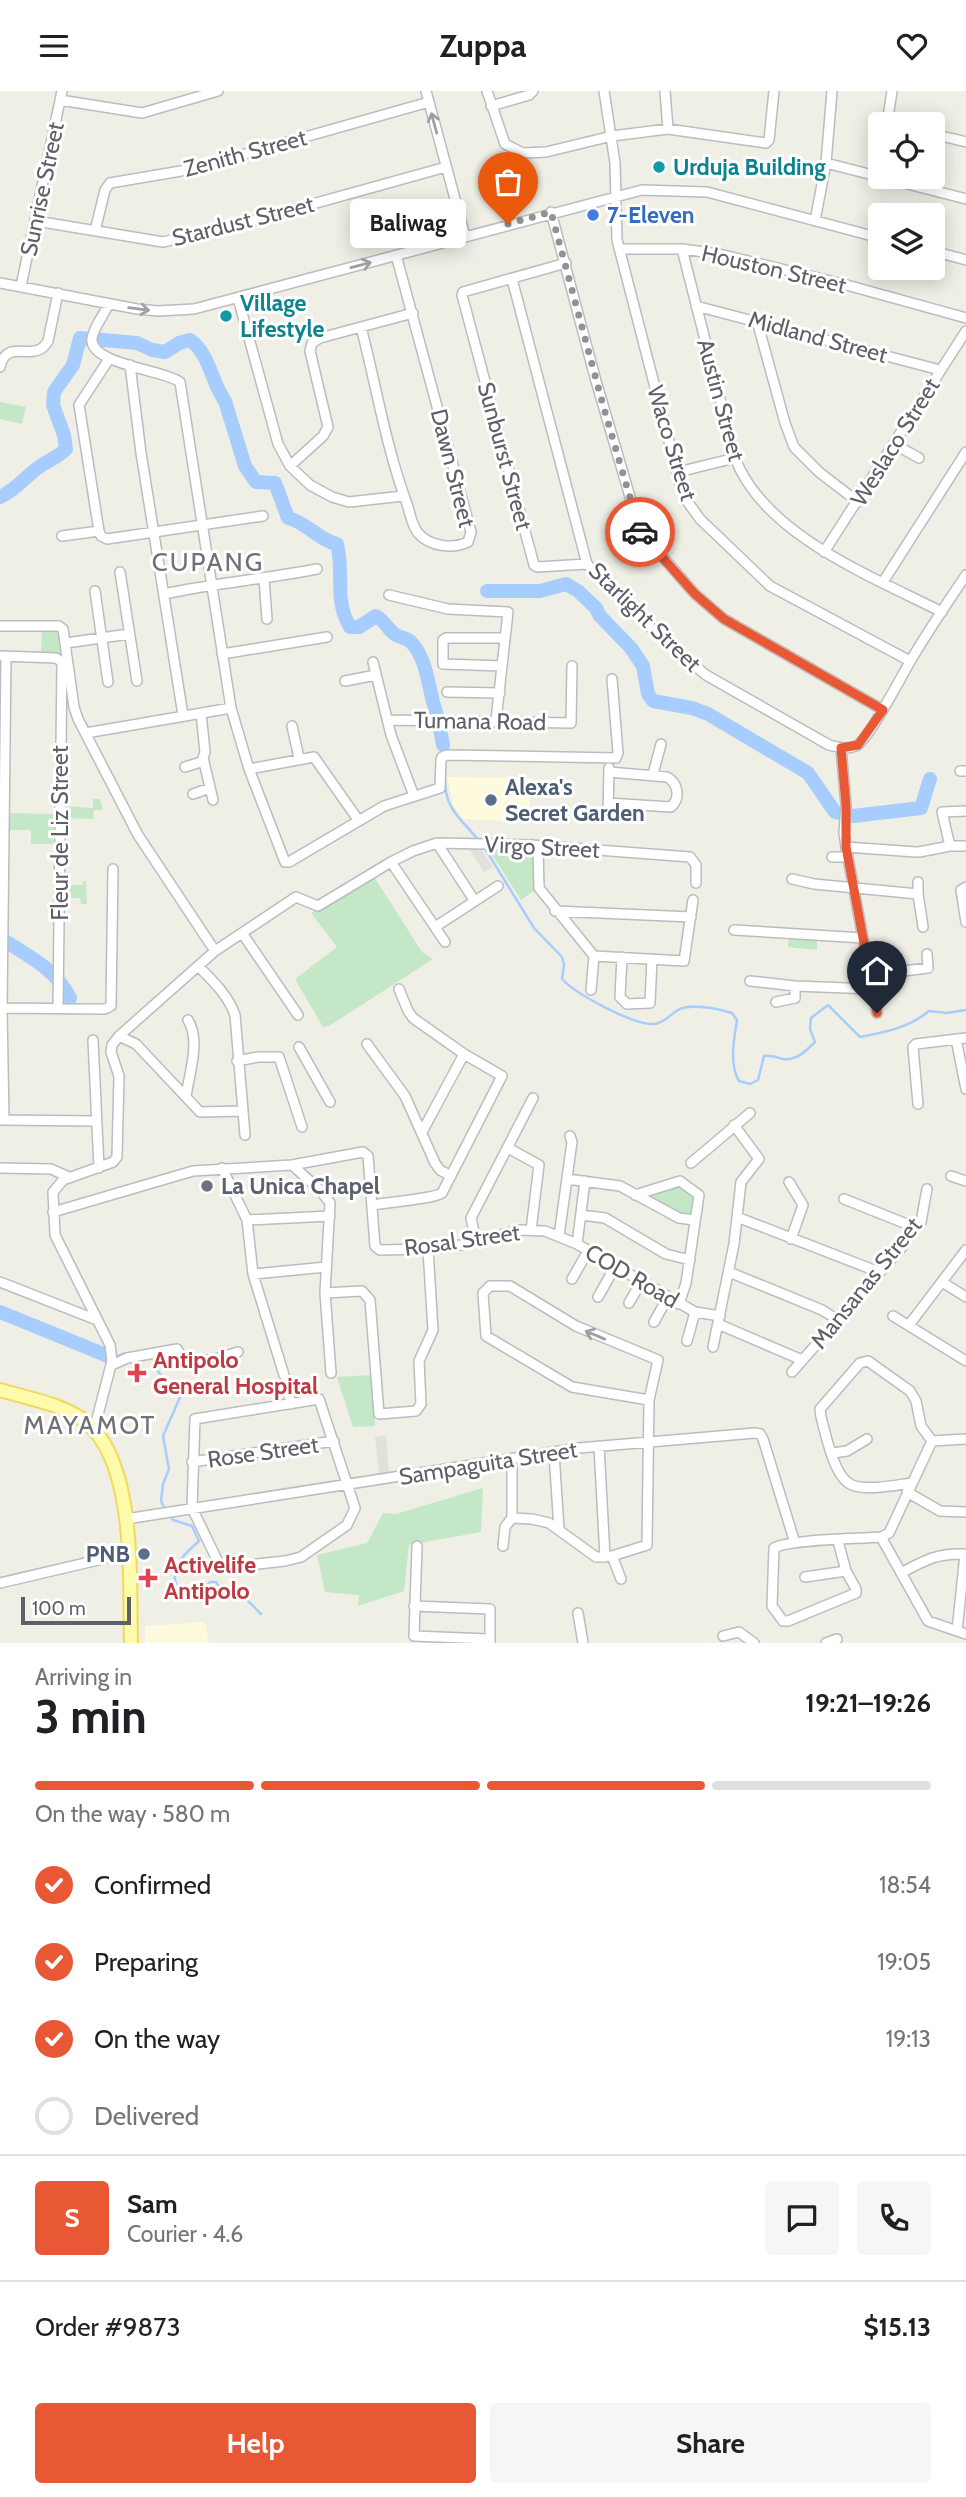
<!DOCTYPE html>
<meta charset="utf-8">
<style>
body{margin:0;font-family:Cabin,sans-serif;background:#f6f6f6;color:#202124;height:100vh;display:flex;flex-direction:column;font-size:26px;white-space:nowrap}
*{box-sizing:border-box;margin:0}
p{font-size:23px;color:#757577}
.icon{flex:none;width:38px;height:38px;fill:none;stroke:currentColor;stroke-width:2;stroke-linecap:round;stroke-linejoin:round}
.map{position:relative;height:1552px;overflow:hidden}
.sheet{display:flex;flex-direction:column;background:#fff;flex:1}
.sheet>*{flex:none}
.tools{position:absolute;left:868px;top:21px;display:grid;gap:14px}
.tools a{display:grid;place-items:center;width:77px;height:77px;border-radius:7px;background:#fff;box-shadow:0 4px 18px #0003;font-size:35px}
.scale{position:absolute;left:21px;bottom:18px;width:110px;box-sizing:border-box;padding-left:7px;border:4px solid #5d6066;border-top:0;font-size:19px;line-height:24px;white-space:nowrap;color:#5d6066;-webkit-text-stroke:5px #fff;paint-order:stroke}
.pin{position:absolute;display:grid;place-items:center;width:60px;height:60px;color:#fff;margin:-72px -30px;border-radius:50% 50% 50% 0;rotate:-45deg;box-shadow:0 0 7px #0007}
.pin .icon{rotate:45deg}
.courier{position:absolute;display:grid;place-items:center;width:70px;height:70px;margin:-35px;border:5px solid #e85834;border-radius:50%;background:#fff;color:#222;box-shadow:0 2px 9px #0007}
.bubble{position:absolute;height:49px;border-radius:7px;background:#fff;box-shadow:0 4px 18px #0003;font-size:23px;font-weight:800;line-height:49px;text-align:center}
.headline em{font-style:normal;font-weight:800}
.headline div{display:flex;flex-direction:column-reverse}
.headline{display:flex;align-items:center;justify-content:space-between;height:119px;padding:0 35px}
h1{font-size:46px;font-weight:800;line-height:52px}
.bar{display:grid;grid-template-columns:repeat(4,1fr);gap:10px 7px;align-content:center;height:84px;padding:0 35px}
.bar i{height:9px;border-radius:5px;background:#e0e0e0}
.bar .active{background:#e85834}
.bar p{grid-column:span 4}
.line{display:flex;align-items:center;gap:18px;padding:0 35px;border-top:2px solid #e0e0e0}
.line div{flex:1}
.round{display:grid;place-items:center;flex:none;width:74px;height:74px;border-radius:7px;background:#f6f6f6}
ol{padding:0 35px;list-style:none}
li{display:flex;align-items:center;gap:21px;height:77px}
li p{margin-inline-start:auto}
li .icon{padding:7px;border-radius:50%;background:#e85834;color:#fff;stroke-width:4}
li:last-child{color:#757577}
li i{width:38px;height:38px;border:4px solid #e0e0e0;border-radius:50%}
.cta{display:flex;gap:14px;margin-top:auto;padding:14px 35px}
.cta a{flex:1;height:80px;border-radius:7px;background:#e85834;color:#fff;font-size:28px;font-weight:800;line-height:80px;text-align:center}
.cta a+a{background:#f6f6f6;color:#202124}
header{display:flex;justify-content:space-between;align-items:center;height:91px;padding:0 35px;background:#fff;font-size:32px;font-weight:800}
.map>svg:first-child{display:block}
.commercial{fill:#fefadd}
.industrial{fill:#e1e0da}
.green{fill:#c3e7c7}
.lines{fill:none;stroke-linecap:round;stroke-linejoin:round}
.stream{stroke:#a7cdfe;stroke-width:2.5}
.river{stroke:#a7cdfe;stroke-width:14}
.minor-casing{stroke:#babcc1;stroke-width:12}
.major-casing{stroke:#f0da5e;stroke-width:16}
.minor{stroke:#fff;stroke-width:9}
.major{stroke:#fefbac;stroke-width:12}
.oneway{stroke:#9ea0a3}
.done{stroke:#909293;stroke-width:7;stroke-dasharray:0 12.6}
.route{stroke:#e85834;stroke-width:9}
.culture-dot{fill:#0f9aa8;stroke:#fff;stroke-width:2.5}
.shop-dot{fill:#3f7fe0;stroke:#fff;stroke-width:2.5}
.service-dot{fill:#5c6f8a;stroke:#fff;stroke-width:2.5}
.worship-dot{fill:#6b7280;stroke:#fff;stroke-width:2.5}
.health-dot{fill:#e0444e;stroke:#fff;stroke-width:2.5}
.labels{text-anchor:middle;dominant-baseline:central;stroke-width:6;stroke-linejoin:round;paint-order:stroke}
.street-label{font-size:23px;fill:#5d6066;stroke:#fff}
.culture-label{font-size:23px;font-weight:bold;fill:#0d838f;stroke:#fff;text-anchor:start}
.shop-label{font-size:23px;font-weight:bold;fill:#366cbe;stroke:#fff;text-anchor:start}
.service-label{font-size:23px;font-weight:bold;fill:#4e5e75;stroke:#fff;text-anchor:start}
.worship-label{font-size:23px;font-weight:bold;fill:#5b616d;stroke:#fff;text-anchor:start}
.health-label{font-size:23px;font-weight:bold;fill:#be3a42;stroke:#fff;text-anchor:start}
.quarter-label{font-size:26px;letter-spacing:2px;fill:#6e7278;stroke:#fff}
</style>
<header><svg class="icon" aria-label="menu" viewBox="0 0 24 24"><path d="M4 6h16M4 12h16M4 18h16"/></svg>Zuppa<svg class="icon" aria-label="heart" viewBox="0 0 24 24"><path d="M12 20l-8-8c-3-5 5-10 8-4 3-6 11-1 8 4z"/></svg></header>
<div class="map">
<svg width="966" height="1552" viewBox="0 0 966 1552">
<rect width="100%" height="100%" fill="#f0efe6"/>
<path class="commercial" d="M 447,686 L 531,687 L 529,731 L 463,728 L 453,714 Z
M 205,1531 L 209,1552 L 145,1552 L 145,1535 Z"/>
<path class="industrial" d="M 469,757 L 480,757 L 493,776 L 484,781 Z
M 386,1344 L 389,1382 L 379,1383 L 375,1346 Z"/>
<path class="green" d="M 0,311 L 26,316 L 22,333 L 0,328 Z
M 42,538 L 58,538 L 61,540 L 64,564 L 41,563 Z
M 93,708 L 100,708 L 103,719 L 94,719 L 93,728 L 64,727 L 63,715 L 93,717 Z
M 8,722 L 54,723 L 53,753 L 31,753 L 31,739 L 8,739 Z
M 488,757 L 535,759 L 535,799 L 521,809 Z
M 373,784 L 422,861 L 433,868 L 329,935 L 323,936 L 295,888 L 337,856 L 311,822 Z
M 83,790 L 86,790 L 87,813 L 81,813 L 80,807 L 64,807 L 63,794 L 83,794 Z
M 789,845 L 817,848 L 817,859 L 788,856 Z
M 682,1093 L 697,1105 L 693,1125 L 680,1123 L 645,1104 Z
M 371,1284 L 375,1335 L 353,1336 L 337,1286 Z
M 483,1397 L 481,1441 L 409,1454 L 404,1500 L 358,1515 L 359,1504 L 325,1501 L 317,1464 L 367,1452 L 383,1422 L 396,1423 Z"/>
<g class="lines">
<path class="stream" d="M 443,654 L 444,662
M 445,686 C 444,719 461,727 480,751
M 484,756 L 534,837 L 562,866 L 564,874 L 562,888 C 576,903 634,935 655,933 C 666,931 669,924 678,919 C 691,912 718,918 732,922 L 737,929 C 734,947 729,974 739,990 L 750,993 L 758,989 L 764,965 C 773,964 775,966 783,968 C 796,970 806,960 815,951 L 810,938 L 811,927 L 828,914 L 860,946 C 885,941 909,937 929,920 L 947,922 L 966,919
M 164,1264 L 156,1276 C 161,1290 174,1292 181,1304 L 163,1345 L 169,1378 L 163,1393 L 161,1410 L 165,1418
M 115,1267 L 122,1263 L 137,1261
M 169,1423 L 173,1429 L 192,1435 L 199,1450 C 193,1456 184,1463 180,1470 C 164,1495 188,1515 210,1491 L 216,1491 L 224,1502 C 242,1500 249,1511 261,1523"/>
<path class="river" d="M 0,406 C 18,398 27,383 42,374 C 51,368 58,366 66,358 L 64,344 L 53,314 L 54,301 L 73,274 L 80,247 L 137,252 L 152,259 L 165,261 L 179,252 L 190,249 C 210,263 211,291 225,310 L 245,375 L 256,391 L 275,392 L 288,427 C 308,432 318,449 337,453 C 345,483 333,507 350,536 L 359,536 L 376,525 C 385,530 388,539 396,544 C 401,547 407,547 411,551 C 429,570 428,601 437,624
M 487,500 L 540,500 L 566,493 L 578,500 L 596,517 L 600,525 L 631,557 L 643,575 L 648,603 L 653,610 L 692,617 L 708,623 L 808,682 L 835,721 L 853,725 L 921,717 L 930,688
M 439,632 L 443,654
M 0,847 C 27,864 56,878 70,907
M 0,1221 L 108,1265"/>
<g class="minor-casing">
<path id="minor" d="M 426,0 L 465,145
M 487,0 L 505,53 L 523,62 L 546,61 L 612,45 L 668,38 L 766,52 L 769,49 L 774,0
M 604,0 L 615,72 L 617,149 L 680,393 L 687,410 L 700,428 L 770,495 L 910,570
M 665,0 L 668,38
M 60,9 L 142,22 L 218,0
M 491,15 L 529,4 L 533,0
M 887,33 L 892,0
M 933,43 L 966,51
M 826,72 L 966,108
M 551,121 L 596,290 L 640,440 L 695,503 L 724,528 L 883,619
M 36,130 L 163,151 L 244,132 L 446,76
M 815,130 L 826,72 L 832,0
M 95,140 L 105,99 L 110,92 L 181,80 L 227,68 L 429,11
M 619,158 L 682,158 L 719,163 L 843,193 L 966,227
M 682,158 L 735,367 C 764,444 873,486 942,521
M 933,160 L 966,169
M 566,172 L 463,201 L 462,204 L 534,474 L 537,476 L 587,473
M 512,188 L 587,473 L 657,543 L 706,584 L 829,654 C 838,656 847,659 856,655 C 869,648 901,586 911,569 C 928,540 947,512 966,484
M 0,192 L 137,218 L 158,220 L 194,218 L 642,99 L 707,101 L 880,147
M 21,195 L 62,0
M 238,207 L 278,353 L 290,375 L 310,394 L 332,406 L 349,411 L 403,405
M 109,213 C 104,223 94,236 92,247 C 88,273 164,279 180,291 L 231,617 L 249,678 L 285,771 L 289,771 L 384,715 L 440,697 L 441,669 L 442,666 L 447,664 L 616,667 L 618,662 L 612,588
M 696,215 L 940,279
M 757,230 L 785,332 L 794,356 L 819,381 L 858,411
M 361,236 C 376,294 386,356 407,413 C 410,422 412,435 418,442 C 430,456 453,458 468,451 L 471,441 L 396,164
M 109,268 L 79,314 L 99,440 L 101,445 L 107,448 L 263,425
M 130,274 L 141,362 L 183,624
M 0,276 C 7,245 35,274 48,250 L 58,202
M 894,353 L 919,367
M 290,375 L 323,345 L 328,336 L 310,260 L 312,252 L 320,247 L 413,222
M 678,381 L 735,367
M 62,445 L 99,440
M 824,461 L 966,240
M 120,481 L 137,590
M 264,488 L 267,528
M 883,491 L 966,361
M 95,500 L 108,591
M 164,503 C 214,492 266,488 317,478
M 389,504 L 448,518 L 508,521 L 496,629
M 0,535 L 59,535 L 63,538 L 74,616 L 78,628 L 138,744 L 215,860
M 66,552 L 129,543
M 222,563 L 327,546
M 2,565 L 56,567 L 62,571 L 58,917
M 373,571 L 391,644 L 414,705
M 502,575 L 443,573 L 443,549 L 446,547 L 505,547
M 345,590 L 376,584
M 447,601 L 500,602
M 201,622 L 205,661 L 203,667 L 213,709
M 388,629 L 571,632 L 572,575
M 292,635 L 299,667
M 86,642 L 231,617
M 841,657 L 846,714 L 844,742 L 846,756 L 877,922
M 185,676 L 204,670
M 249,678 L 314,666 L 359,730
M 960,680 L 966,680
M 653,683 L 661,653
M 193,703 L 210,697
M 608,712 L 671,716 C 681,707 678,692 667,686 L 609,681
M 608,724 L 609,677
M 437,752 L 474,809
M 538,755 L 539,797 L 594,865 L 591,899
M 950,755 L 942,721 L 966,720
M 846,756 L 916,761
M 919,761 L 950,755 L 966,755
M 832,766 L 848,766
M 391,771 L 445,851
M 792,788 L 814,793 L 918,803 L 918,791
M 966,796 L 961,799 L 966,831
M 918,803 L 923,836
M 555,820 L 691,826
M 435,836 L 498,795
M 734,839 L 863,847
M 242,842 L 298,924
M 594,865 L 684,870 L 693,809
M 622,866 L 620,906 L 627,913 L 650,912 L 652,868
M 198,875 C 213,890 228,904 235,924 L 245,1044
M 870,884 L 928,877 L 927,863
M 750,890 L 795,895 L 872,898
M 776,911 L 795,907 L 795,895
M 2,917 L 105,918 L 111,915 L 113,778
M 119,945 L 136,953 L 200,1021 L 242,1020
M 956,948 L 966,998
M 93,949 L 99,1077
M 367,953 L 405,1005 L 435,1072 L 440,1079 L 451,1085
M 299,956 L 330,1011
M 237,970 L 258,966 L 279,966 L 302,1036
M 186,1006 C 189,982 201,950 188,929
M 918,1013 L 913,956 L 916,953 L 966,947
M 0,1029 L 96,1030
M 4,1029 L 2,917 L 6,565
M 422,1041 L 464,963
M 508,1057 L 539,1074 L 531,1139
M 691,1072 L 750,1022
M 292,1074 L 320,1099 L 330,1112 L 325,1202 L 331,1282
M 0,1077 L 51,1078 L 69,1086
M 222,1077 L 247,1129 L 253,1183 L 284,1284
M 951,1085 L 966,1090
M 567,1088 L 620,1095 L 679,1127 L 695,1129
M 789,1091 L 803,1114 L 791,1148
M 635,1104 L 680,1090 L 699,1104 L 686,1192 L 679,1213
M 844,1108 L 914,1136
M 373,1114 C 388,1111 433,1108 442,1102 L 502,985 L 464,963 L 413,927 L 408,920 L 399,898
M 53,1121 L 193,1080 L 292,1074 L 363,1061 L 368,1065 L 375,1155 L 380,1159 L 428,1158 L 461,1154 L 520,1139 L 545,1140 L 577,1153 L 695,1221 L 720,1225
M 581,1124 L 605,1127 L 666,1163 L 690,1169
M 737,1126 L 879,1181
M 247,1129 L 330,1125
M 559,1145 L 572,1051 L 570,1045
M 476,1150 L 471,1127 L 533,1007
M 577,1153 L 585,1090
M 729,1181 L 822,1219 L 838,1229
M 253,1183 L 326,1176
M 572,1188 L 588,1160
M 0,1191 L 97,1229
M 942,1191 L 966,1206
M 325,1202 L 362,1200 L 370,1209 L 379,1323 L 416,1320 L 421,1313 L 419,1270 L 433,1239 L 428,1158
M 598,1206 L 615,1176
M 629,1212 L 641,1191
M 893,1225 L 966,1270
M 654,1231 L 668,1206
M 718,1233 L 802,1269
M 909,1234 L 966,1159
M 687,1250 L 695,1221
M 713,1256 L 734,1153 L 741,1091 L 759,1068 L 734,1034
M 112,1274 L 127,1267 L 177,1258 L 185,1271 L 212,1269 L 238,1261
M 792,1281 L 902,1156 L 914,1136 L 921,1131 L 927,1098
M 286,1291 L 291,1313
M 319,1308 L 355,1417 L 347,1434 L 301,1466 L 285,1470 L 221,1477 L 192,1417 L 195,1328 Z
M 94,1339 L 112,1270 L 110,1254 L 55,1144 L 53,1101 L 63,1089 L 113,1071 L 117,1066 L 119,985 L 111,961 L 112,954 L 119,945 L 215,860 L 296,806 L 318,815 L 391,771 L 413,760 L 437,752 L 532,754 L 690,766 L 696,774 L 696,792
M 932,1350 L 966,1348
M 599,1355 L 605,1466
M 554,1362 L 559,1438
M 833,1362 L 847,1360 L 867,1348
M 512,1369 L 512,1427
M 192,1371 L 334,1350
M 912,1392 C 896,1394 867,1400 852,1394 C 834,1387 826,1344 821,1326 L 820,1318 L 860,1272 L 868,1270 L 910,1300 L 916,1310 L 921,1335 L 932,1350
M 907,1401 L 940,1420 L 966,1421
M 512,1427 L 532,1428 L 549,1432 L 596,1466 L 612,1465 L 647,1454 L 649,1309 L 658,1269 L 576,1235 L 510,1195 L 490,1195 L 483,1202 L 486,1245 L 572,1296 L 649,1309
M 126,1428 L 579,1357 L 755,1342 L 760,1343 L 763,1348 L 795,1452
M 881,1446 L 928,1530 L 966,1543
M 838,1450 L 846,1480 L 856,1498 L 856,1502 L 788,1530 L 783,1530 L 772,1515 L 774,1457 C 790,1448 859,1448 881,1446 L 889,1442 L 932,1350
M 417,1455 L 414,1545 L 488,1548
M 503,1455 L 505,1436 L 512,1427
M 612,1465 L 621,1488
M 901,1482 C 925,1469 937,1462 965,1463 L 957,1540
M 805,1486 L 846,1480
M 0,1492 L 128,1462
M 414,1515 L 490,1518 L 490,1551
M 578,1522 L 583,1552
M 723,1545 L 739,1541 L 754,1552
M 826,1552 L 837,1548"/>
</g>
<g class="major-casing">
<path id="major" d="M 0,1299 C 27,1307 63,1313 86,1331 C 137,1373 129,1490 131,1552"/>
</g>
<use href="#minor" class="minor"/>
<use href="#major" class="major"/>
</g>
<defs><path id="oneway-shaft" d="M-6 0H5M1.5-3L5.5 0L1.5 3" fill="none" stroke-width="1.6" stroke-linecap="round" stroke-linejoin="round" transform="scale(1.75)"/></defs>
<g class="oneway">
<use href="#oneway-shaft" transform="translate(434 32) rotate(-105)"/>
<use href="#oneway-shaft" transform="translate(361 174) rotate(-15)"/>
<use href="#oneway-shaft" transform="translate(139 218) rotate(8)"/>
<use href="#oneway-shaft" transform="translate(595 1244) rotate(-157)"/>
</g>
<g class="lines">
<path class="done" d="M 508,133 L 551,121 L 603,314 L 640,441"/>
<path class="route" d="M 640,441 L 695,503 L 724,528 L 883,619 L 858,654 L 841,657 L 846,714 L 846,756 L 877,922"/>
</g>
<g class="culture-dot">
<circle cx="659" cy="76" r="7"/>
<circle cx="226" cy="225" r="7"/>
</g>
<circle class="shop-dot" cx="593" cy="124" r="7"/>
<g class="service-dot">
<circle cx="491" cy="709" r="7"/>
<circle cx="144" cy="1463" r="7"/>
</g>
<circle class="worship-dot" cx="207" cy="1095" r="7"/>
<g class="health-dot">
<path d="M133.5 1271.5h7v7h7v7h-7v7h-7v-7h-7v-7h7z"/>
<path d="M144.5 1476.5h7v7h7v7h-7v7h-7v-7h-7v-7h7z"/>
</g>
<g class="labels">
<g class="street-label">
<text transform="translate(245 62) rotate(-15)">Zenith Street</text>
<text transform="translate(42 98) rotate(-78)">Sunrise Street</text>
<text transform="translate(243 130) rotate(-14)">Stardust Street</text>
<text transform="translate(774 178) rotate(13)">Houston Street</text>
<text transform="translate(818 246) rotate(15)">Midland Street</text>
<text transform="translate(721 309) rotate(75)">Austin Street</text>
<text transform="translate(895 351) rotate(-58)">Weslaco Street</text>
<text transform="translate(672 352) rotate(73)">Waco Street</text>
<text transform="translate(505 365) rotate(75)">Sunburst Street</text>
<text transform="translate(453 377) rotate(76)">Dawn Street</text>
<text transform="translate(645 526) rotate(44)">Starlight Street</text>
<text transform="translate(480 630) rotate(1)">Tumana Road</text>
<text transform="translate(60 742) rotate(-90)">Fleur de Liz Street</text>
<text transform="translate(542 756) rotate(3)">Virgo Street</text>
<text transform="translate(462 1149) rotate(-8)">Rosal Street</text>
<text transform="translate(632 1185) rotate(30)">COD Road</text>
<text transform="translate(866 1192) rotate(-51)">Mansanas Street</text>
<text transform="translate(263 1361) rotate(-8)">Rose Street</text>
<text transform="translate(488 1372) rotate(-9)">Sampaguita Street</text>
</g>
<g class="culture-label">
<text x="673" y="76">Urduja Building</text>
<text x="240" y="212">Village<tspan x="240" dy="26">Lifestyle</tspan></text>
</g>
<g class="shop-label">
<text x="607" y="124">7-Eleven</text>
</g>
<g class="service-label">
<text x="505" y="696">Alexa's<tspan x="505" dy="26">Secret Garden</tspan></text>
<text x="130" y="1463" text-anchor="end">PNB</text>
</g>
<g class="worship-label">
<text x="221" y="1095">La Unica Chapel</text>
</g>
<g class="health-label">
<text x="153" y="1269">Antipolo<tspan x="153" dy="26">General Hospital</tspan></text>
<text x="164" y="1474">Activelife<tspan x="164" dy="26">Antipolo</tspan></text>
</g>
<g class="quarter-label">
<text x="208" y="471">CUPANG</text>
<text x="90" y="1334">MAYAMOT</text>
</g>
</g>
</svg>
<div class="tools">
<a><svg class="icon" aria-label="locate" viewBox="0 0 24 24"><circle cx="12" cy="12" r="6"/><path d="M12 2v4M12 18v4M2 12h4M18 12h4"/></svg></a>
<a><svg class="icon" aria-label="layers" viewBox="0 0 24 24"><path d="M12 4l9 5-9 5-9-5zM3 14l9 5 9-5"/></svg></a>
</div>
<div class="scale">100 m</div>
<div class="pin" style="left:508px;top:133px;background:#ea580c"><svg class="icon" aria-label="bag" viewBox="0 0 24 24"><path d="M5 8h14l-1 12H6zM9 8a3 3 0 0 1 6 0"/></svg></div>
<div class="pin" style="left:877px;top:922px;background:#1f2937"><svg class="icon" aria-label="home" viewBox="0 0 24 24"><path d="M3 11l9-7 9 7M6 9v11h12V9"/></svg></div>
<div class="courier" style="left:640px;top:441px"><svg class="icon" aria-label="car" viewBox="0 0 24 24"><path d="M5 17H2v-5l4-1 3-4h7l3 4 3 1v5h-3M9 17h6M6 11h13"/><circle cx="7" cy="17" r="2"/><circle cx="17" cy="17" r="2"/></svg></div>
<div class="bubble" style="left:350px;top:108px;width:116px">Baliwag</div>
</div>
<section class="sheet">
<div class="headline"><div><h1>3 min</h1><p>Arriving in</p></div><em>19:21–19:26</em></div>
<div class="bar"><i class="active"></i><i class="active"></i><i class="active"></i><i></i><p>On the way · 580 m</p></div>
<ol>
<li><svg class="icon" aria-label="check" viewBox="0 0 24 24"><path d="M5 12l5 5 9-10"/></svg>Confirmed<p>18:54</p></li>
<li><svg class="icon" aria-label="check" viewBox="0 0 24 24"><path d="M5 12l5 5 9-10"/></svg>Preparing<p>19:05</p></li>
<li><svg class="icon" aria-label="check" viewBox="0 0 24 24"><path d="M5 12l5 5 9-10"/></svg>On the way<p>19:13</p></li>
<li><i></i>Delivered</li>
</ol>
<div class="line" style="height:126px"><b class="round" style="background:#e85834;color:#fff">S</b><div><b>Sam</b><p>Courier · 4.6</p></div><a class="round"><svg class="icon" aria-label="chat" viewBox="0 0 24 24"><path d="M4 5h16v11H9l-5 4z"/></svg></a><a class="round"><svg class="icon" aria-label="phone" viewBox="0 0 24 24"><path d="M5 4h4l2 5-3 2q2 4 5 5l2-3 5 2v4C11 20 4 13 5 4z"/></svg></a></div>
<div class="line" style="height:91px"><div>Order #9873</div><b>$15.13</b></div>
<div class="cta"><a>Help</a><a>Share</a></div>
</section>
